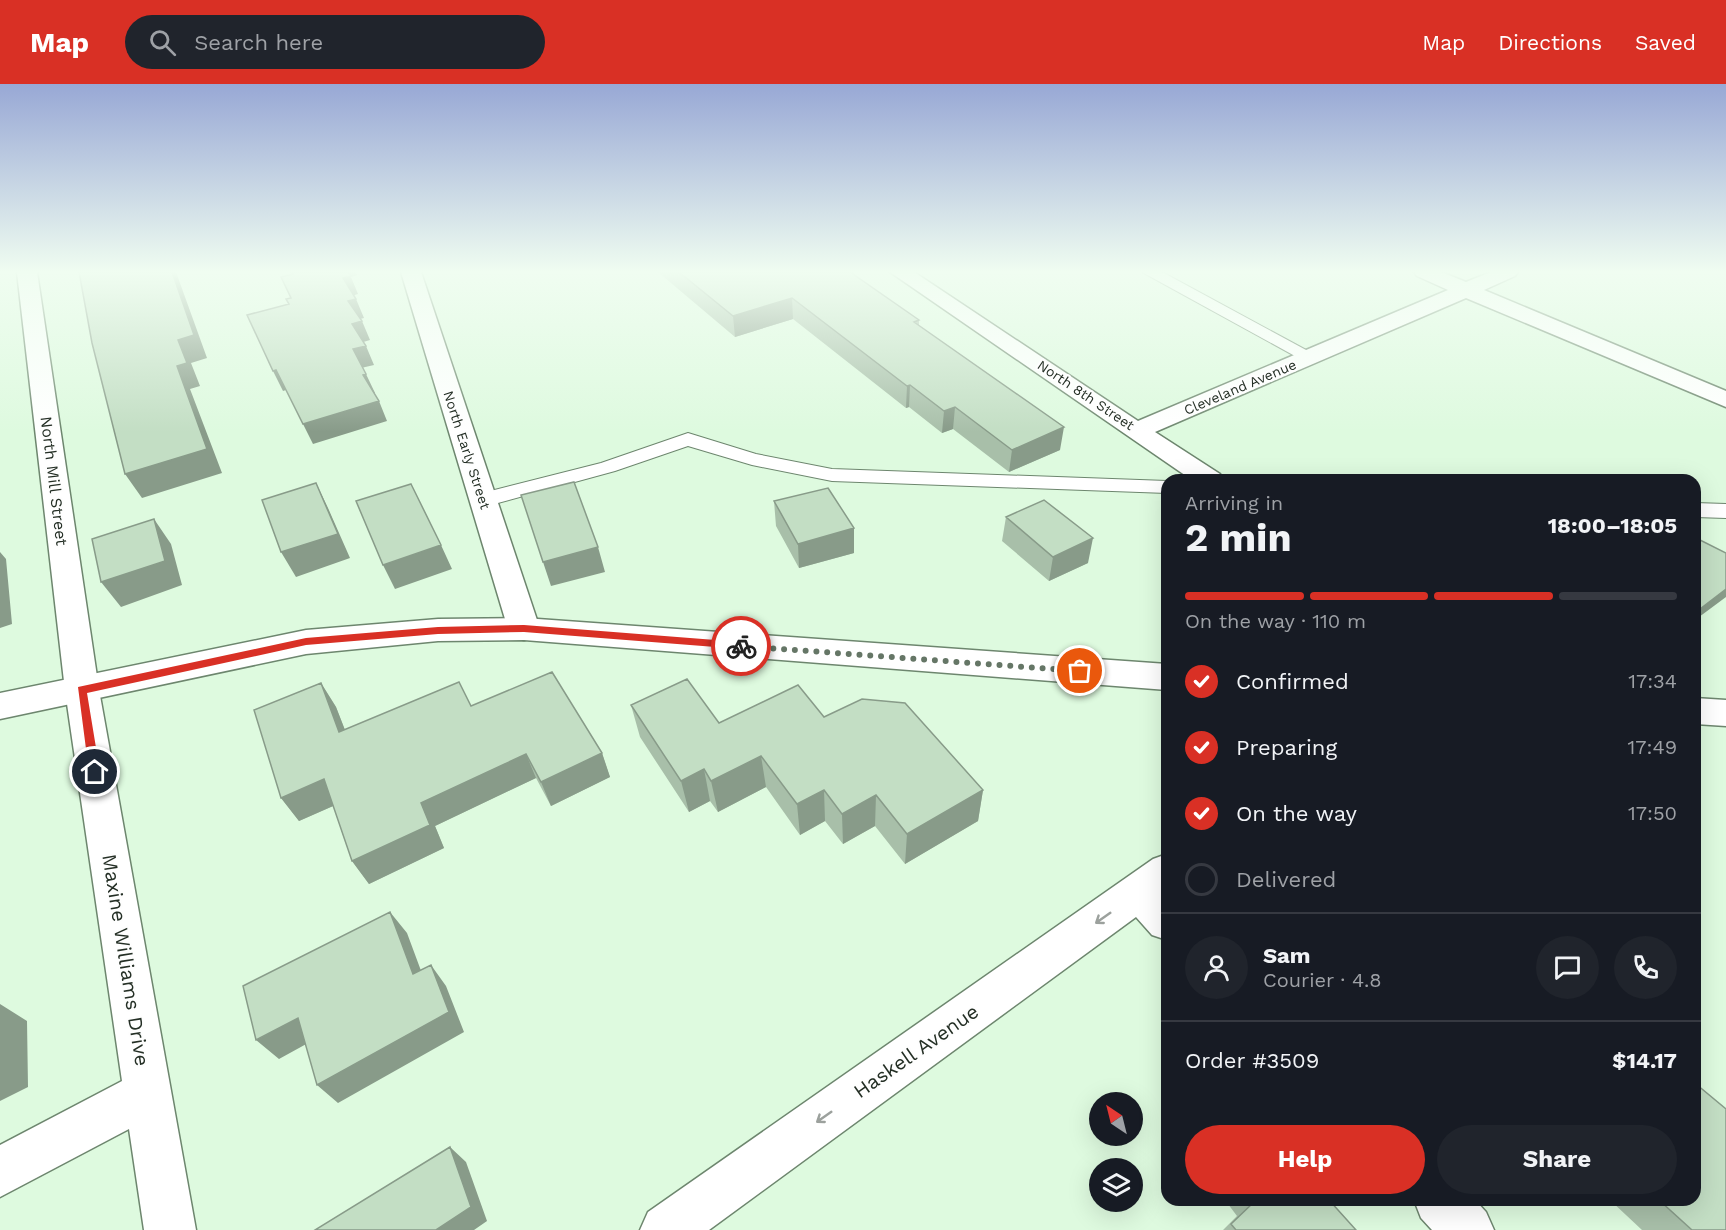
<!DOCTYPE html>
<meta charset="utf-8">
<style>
body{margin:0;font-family:"Work Sans",sans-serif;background:#20242c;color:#f1f3f6;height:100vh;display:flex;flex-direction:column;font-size:22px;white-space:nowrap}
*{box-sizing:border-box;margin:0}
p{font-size:20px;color:#9ea1a6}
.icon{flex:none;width:33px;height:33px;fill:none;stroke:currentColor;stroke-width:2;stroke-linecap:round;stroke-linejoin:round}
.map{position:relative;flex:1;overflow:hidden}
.details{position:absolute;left:1161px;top:390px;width:540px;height:732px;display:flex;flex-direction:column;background:#171b24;border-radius:18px;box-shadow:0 6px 24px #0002}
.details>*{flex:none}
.needle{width:39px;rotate:325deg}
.fabs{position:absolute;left:1089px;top:1008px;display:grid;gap:12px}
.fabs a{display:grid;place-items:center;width:54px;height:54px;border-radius:50%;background:#171b24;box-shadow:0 6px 24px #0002;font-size:30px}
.pin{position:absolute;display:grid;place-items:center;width:51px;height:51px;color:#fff;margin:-26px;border:3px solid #fff;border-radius:50%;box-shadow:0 2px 6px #0007}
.courier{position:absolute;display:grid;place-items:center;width:60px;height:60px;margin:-30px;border:4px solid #d93025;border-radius:50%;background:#fff;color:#222;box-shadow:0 2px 8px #0007}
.head em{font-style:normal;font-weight:700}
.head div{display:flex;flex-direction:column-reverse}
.head{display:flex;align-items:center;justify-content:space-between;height:102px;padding:0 24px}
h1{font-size:39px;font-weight:700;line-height:45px}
.bar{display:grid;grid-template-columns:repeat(4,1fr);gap:9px 6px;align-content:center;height:72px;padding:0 24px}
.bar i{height:8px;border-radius:4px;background:#363941}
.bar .selected{background:#d93025}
.bar p{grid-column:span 4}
.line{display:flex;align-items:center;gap:15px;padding:0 24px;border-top:2px solid #363941}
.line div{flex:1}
.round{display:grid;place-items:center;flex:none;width:63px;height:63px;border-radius:32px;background:#20242c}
ol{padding:0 24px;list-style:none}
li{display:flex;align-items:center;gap:18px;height:66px}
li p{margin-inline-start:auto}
li .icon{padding:6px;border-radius:50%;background:#d93025;color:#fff;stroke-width:4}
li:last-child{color:#9ea1a6}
li i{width:33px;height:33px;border:3px solid #363941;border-radius:50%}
.button{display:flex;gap:12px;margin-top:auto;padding:12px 24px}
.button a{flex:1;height:69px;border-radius:36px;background:#d93025;color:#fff;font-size:24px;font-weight:700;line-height:69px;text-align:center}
.button a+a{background:#20242c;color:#f1f3f6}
header{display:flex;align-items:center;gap:36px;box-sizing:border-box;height:84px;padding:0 30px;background:#d93025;color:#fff}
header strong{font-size:28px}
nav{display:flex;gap:33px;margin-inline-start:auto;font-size:21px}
.search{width:420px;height:54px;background:#20242c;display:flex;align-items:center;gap:15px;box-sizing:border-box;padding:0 21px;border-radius:33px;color:#9ea1a6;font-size:22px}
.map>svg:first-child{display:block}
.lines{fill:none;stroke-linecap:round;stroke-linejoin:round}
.service-casing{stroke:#6d866e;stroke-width:2}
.minor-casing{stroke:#6d866e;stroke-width:3}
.secondary-casing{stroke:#6d866e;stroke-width:3}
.service{fill:#fff;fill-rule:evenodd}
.minor{fill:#fff;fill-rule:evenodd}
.secondary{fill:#fff;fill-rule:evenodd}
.wall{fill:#a8bfa9}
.shaded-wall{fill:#889b89}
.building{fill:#c3dec4;stroke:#889b89;stroke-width:1.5}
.oneway{stroke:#9ca19d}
.route{fill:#d93025}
.done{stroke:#657666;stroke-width:6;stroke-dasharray:0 10.8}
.labels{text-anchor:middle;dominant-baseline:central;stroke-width:4.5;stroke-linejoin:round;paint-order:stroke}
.far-street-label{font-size:14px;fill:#242f25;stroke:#fefefe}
.street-label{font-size:16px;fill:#242f25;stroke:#fefefe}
.near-street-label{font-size:20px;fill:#242f25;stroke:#fefefe}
</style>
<header>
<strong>Map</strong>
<div class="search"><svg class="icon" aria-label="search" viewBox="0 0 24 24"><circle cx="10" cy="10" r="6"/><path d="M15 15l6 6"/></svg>Search here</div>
<nav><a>Map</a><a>Directions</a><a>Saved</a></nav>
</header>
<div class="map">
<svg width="1726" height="1146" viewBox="0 0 1726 1146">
<rect width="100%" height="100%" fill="#defadf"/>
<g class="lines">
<g class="service-casing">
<path id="service" d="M 1142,188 L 1162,188 L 1319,273 L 1316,277 L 1304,277 Z
M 688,349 L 756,370 L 832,385 L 1167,397 L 1167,409 L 832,397 L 752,381 L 688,362 L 615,387 L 483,423 L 475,421 L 472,416 L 475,411 L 601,379 Z
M 1695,419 L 1726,420 L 1726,434 L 1695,433 Z"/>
</g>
<g class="minor-casing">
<path id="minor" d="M 17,188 L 37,188 L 99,606 L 196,1146 L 144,1146 L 129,1045 L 0,1113 L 0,1061 L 122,997 L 65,606 Z
M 401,188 L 421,188 L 540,545 L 535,553 L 524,556 L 513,553 L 508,545 Z
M 890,188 L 914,188 L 1138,337 L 1448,206 L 1417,192 L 1414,188 L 1441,188 L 1466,198 L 1491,188 L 1518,188 L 1515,192 L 1484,206 L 1726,307 L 1726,323 L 1466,214 L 1155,348 L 1220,390 L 1224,396 L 1192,396 Z
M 1167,770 L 1167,856 L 1152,851 L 1136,833 L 709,1146 L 640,1146 L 648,1128 L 1153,775 Z
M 1414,1116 L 1475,1116 L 1486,1128 L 1494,1146 L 1432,1146 L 1421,1134 Z"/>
</g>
<g class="secondary-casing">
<path id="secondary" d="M 524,534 L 1167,580 L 1167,606 L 524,556 L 438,557 L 306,570 L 0,635 L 0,609 L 306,546 L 438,535 Z
M 1695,614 L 1726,616 L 1726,642 L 1695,640 Z"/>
</g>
<use href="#service" class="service"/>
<use href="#minor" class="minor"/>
<use href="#secondary" class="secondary"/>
</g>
<path class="wall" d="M 658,188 L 850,188 L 919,236 L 919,241 L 1060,366 L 1009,388 L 953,345 L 942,349 L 909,323 L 906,324 L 793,235 L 735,253 Z
M 774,417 L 854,444 L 854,469 L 799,484 L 776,442 Z
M 1006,433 L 1088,479 L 1049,497 L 1002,457 Z
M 321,599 L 336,623 L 345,646 L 471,622 L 602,669 L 610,693 L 551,722 L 536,694 L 435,742 L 444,764 L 369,800 L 352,777 L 333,722 L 299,737 L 281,714 Z
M 631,621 L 719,639 L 824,633 L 983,706 L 978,737 L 905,780 L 875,742 L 843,760 L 825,737 L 800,751 L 766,703 L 718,728 L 710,717 L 689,728 L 640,653 Z
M 1696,1000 L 1726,1146 L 1642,1146 L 1610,1116 L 1695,1116 L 1695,1001 Z
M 1225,1116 L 1329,1116 L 1356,1146 L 1223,1146 L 1237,1132 Z"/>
<path class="shaded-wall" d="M 172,188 L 176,188 L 207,274 L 191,279 L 200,302 L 190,305 L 222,389 L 142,414 L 125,390 L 177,282 L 178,256 Z
M 345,188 L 356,188 L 357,191 L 351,193 L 358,210 L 351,212 L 343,194 Z
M 792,214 L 793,235 L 735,253 L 733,232 Z
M 356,215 L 364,234 L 356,236 L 348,217 Z
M 362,237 L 370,256 L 360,259 L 352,240 Z
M 366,262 L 374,281 L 361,284 L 353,265 Z
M 276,286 L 286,306 L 283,307 L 273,287 Z
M 366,290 L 375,309 L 371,310 L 363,291 Z
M 910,301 L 909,323 L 906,324 L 907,302 Z
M 379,317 L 387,337 L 313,360 L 303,340 Z
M 955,323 L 953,345 L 942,349 L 944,327 Z
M 1064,343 L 1060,366 L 1009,388 L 1012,366 Z
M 316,399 L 328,424 L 350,474 L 296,493 L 281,468 Z
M 154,435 L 171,460 L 182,501 L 121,523 L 101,498 Z
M 854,444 L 854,469 L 799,484 L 798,460 Z
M 1093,454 L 1088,479 L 1049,497 L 1053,473 Z
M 441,461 L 452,485 L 395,505 L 383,481 Z
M 598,463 L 605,488 L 551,502 L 543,478 Z
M 0,468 L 6,475 L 12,540 L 0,544 Z
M 1726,505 L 1726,513 L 1695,536 L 1696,528 Z
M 321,599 L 336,623 L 355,672 L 339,648 Z
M 602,669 L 610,693 L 551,722 L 541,698 Z
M 526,670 L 536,694 L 435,742 L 444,764 L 369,800 L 352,777 L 421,719 Z
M 761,672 L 766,703 L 718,728 L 711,697 Z
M 704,685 L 710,717 L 689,728 L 681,697 Z
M 324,695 L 340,719 L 299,737 L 281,714 Z
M 824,706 L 825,737 L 800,751 L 797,720 Z
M 983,706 L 978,737 L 905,780 L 907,750 Z
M 876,711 L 875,742 L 843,760 L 842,730 Z
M 390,828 L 407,849 L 430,911 L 413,890 Z
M 431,881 L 446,902 L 464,948 L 338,1019 L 317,1001 Z
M 0,920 L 27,937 L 28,1003 L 0,1017 Z
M 298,934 L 319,953 L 279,975 L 256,956 Z
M 450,1063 L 466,1078 L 487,1137 L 474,1146 L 436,1146 Z"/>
<path class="building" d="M 79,188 L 172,188 L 194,251 L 178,256 L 187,279 L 177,282 L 207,365 L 125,390 L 92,259 Z
M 291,188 L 348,188 L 351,192 L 343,194 L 356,215 L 348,217 L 362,237 L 352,240 L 366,262 L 353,265 L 366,290 L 363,291 L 379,317 L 303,340 L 276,286 L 273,287 L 247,231 L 289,220 L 286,215 L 291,214 L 281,193 L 293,190 Z
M 679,188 L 850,188 L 919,236 L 914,238 L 1064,343 L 1012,366 L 955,323 L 944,327 L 910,301 L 907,302 L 792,214 L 733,232 Z
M 574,398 L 598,463 L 543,478 L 521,411 Z
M 316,399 L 338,450 L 281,468 L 262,416 Z
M 411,400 L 441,461 L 383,481 L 356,417 Z
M 828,404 L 854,444 L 798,460 L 774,417 Z
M 1044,416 L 1093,454 L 1053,473 L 1006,433 Z
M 154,435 L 165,477 L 101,498 L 92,455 Z
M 1698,455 L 1726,469 L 1726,505 L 1696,528 L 1695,457 Z
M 552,588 L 602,669 L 541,698 L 526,670 L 421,719 L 430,741 L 352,777 L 324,695 L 281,714 L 254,626 L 321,599 L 339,648 L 459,598 L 471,622 Z
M 687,595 L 719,639 L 798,601 L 824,633 L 862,615 L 905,619 L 983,706 L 907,750 L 876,711 L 842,730 L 824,706 L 797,720 L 761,672 L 711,697 L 704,685 L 681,697 L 631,621 Z
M 390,828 L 413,890 L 431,881 L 449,928 L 317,1001 L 298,934 L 256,956 L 243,902 Z
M 1696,1000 L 1726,1025 L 1726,1146 L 1692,1146 L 1659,1116 L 1695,1116 L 1695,1002 Z
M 450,1063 L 471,1123 L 436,1146 L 315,1146 Z
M 1252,1116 L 1329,1116 L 1356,1146 L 1236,1146 L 1231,1140 L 1254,1118 Z"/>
<defs><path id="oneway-shaft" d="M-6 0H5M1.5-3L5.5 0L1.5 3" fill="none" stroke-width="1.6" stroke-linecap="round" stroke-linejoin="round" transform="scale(1.5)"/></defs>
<g class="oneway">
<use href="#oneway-shaft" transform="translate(1103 834) rotate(145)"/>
<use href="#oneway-shaft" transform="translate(824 1033) rotate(145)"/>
</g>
<linearGradient id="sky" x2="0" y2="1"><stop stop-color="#98a8d5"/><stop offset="0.54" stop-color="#f0fdf1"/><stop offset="1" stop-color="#f0fdf1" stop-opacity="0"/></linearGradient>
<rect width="1726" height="348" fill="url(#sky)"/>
<path class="route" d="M 524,541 L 741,558 L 746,562 L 741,565 L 524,548 L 438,550 L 306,561 L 87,609 L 100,688 L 95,693 L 89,688 L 78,603 L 306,554 L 438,543 Z"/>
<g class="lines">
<path class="done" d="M 741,562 L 1080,587"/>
</g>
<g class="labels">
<g class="far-street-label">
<text transform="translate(1240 303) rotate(-23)">Cleveland Avenue</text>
<text transform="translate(1086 311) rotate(34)">North 8th Street</text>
<text transform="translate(467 366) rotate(72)">North Early Street</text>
</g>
<g class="street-label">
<text transform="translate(54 397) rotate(83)">North Mill Street</text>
</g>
<g class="near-street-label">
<text transform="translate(126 876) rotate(81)">Maxine Williams Drive</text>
<text transform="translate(916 967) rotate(-35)">Haskell Avenue</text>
</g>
</g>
</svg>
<div class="fabs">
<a><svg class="needle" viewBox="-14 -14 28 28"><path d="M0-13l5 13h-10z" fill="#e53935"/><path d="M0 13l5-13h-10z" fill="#9ea1a6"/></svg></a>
<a><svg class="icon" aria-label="layers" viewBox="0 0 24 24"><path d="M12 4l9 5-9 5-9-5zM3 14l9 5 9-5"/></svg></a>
</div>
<div class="pin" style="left:1080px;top:587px;background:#ea580c"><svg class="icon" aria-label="bag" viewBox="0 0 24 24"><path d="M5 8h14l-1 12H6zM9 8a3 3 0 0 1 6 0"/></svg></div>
<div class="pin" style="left:95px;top:688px;background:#1f2937"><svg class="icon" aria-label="home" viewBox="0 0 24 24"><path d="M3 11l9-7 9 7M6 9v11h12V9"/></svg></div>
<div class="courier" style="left:741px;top:562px"><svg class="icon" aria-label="bike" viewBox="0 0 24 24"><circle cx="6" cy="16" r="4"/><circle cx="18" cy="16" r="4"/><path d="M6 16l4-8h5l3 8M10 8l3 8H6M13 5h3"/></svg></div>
<section class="details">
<div class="head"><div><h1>2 min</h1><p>Arriving in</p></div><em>18:00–18:05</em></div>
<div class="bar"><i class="selected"></i><i class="selected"></i><i class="selected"></i><i></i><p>On the way · 110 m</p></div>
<ol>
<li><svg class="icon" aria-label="check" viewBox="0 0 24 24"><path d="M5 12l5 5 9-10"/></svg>Confirmed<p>17:34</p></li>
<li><svg class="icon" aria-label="check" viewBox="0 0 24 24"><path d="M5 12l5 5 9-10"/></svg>Preparing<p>17:49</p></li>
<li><svg class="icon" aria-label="check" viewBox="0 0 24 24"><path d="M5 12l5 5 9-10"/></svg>On the way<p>17:50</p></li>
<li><i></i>Delivered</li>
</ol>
<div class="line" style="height:108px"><a class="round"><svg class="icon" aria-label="person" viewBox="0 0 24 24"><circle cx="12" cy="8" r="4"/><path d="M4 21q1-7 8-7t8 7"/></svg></a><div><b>Sam</b><p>Courier · 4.8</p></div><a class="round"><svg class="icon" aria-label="chat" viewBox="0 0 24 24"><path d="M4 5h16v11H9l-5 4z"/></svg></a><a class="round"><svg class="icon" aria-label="phone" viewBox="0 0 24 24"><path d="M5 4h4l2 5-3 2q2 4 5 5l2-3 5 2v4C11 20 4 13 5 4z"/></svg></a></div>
<div class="line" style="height:78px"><div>Order #3509</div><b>$14.17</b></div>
<div class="button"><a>Help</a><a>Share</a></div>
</section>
</div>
